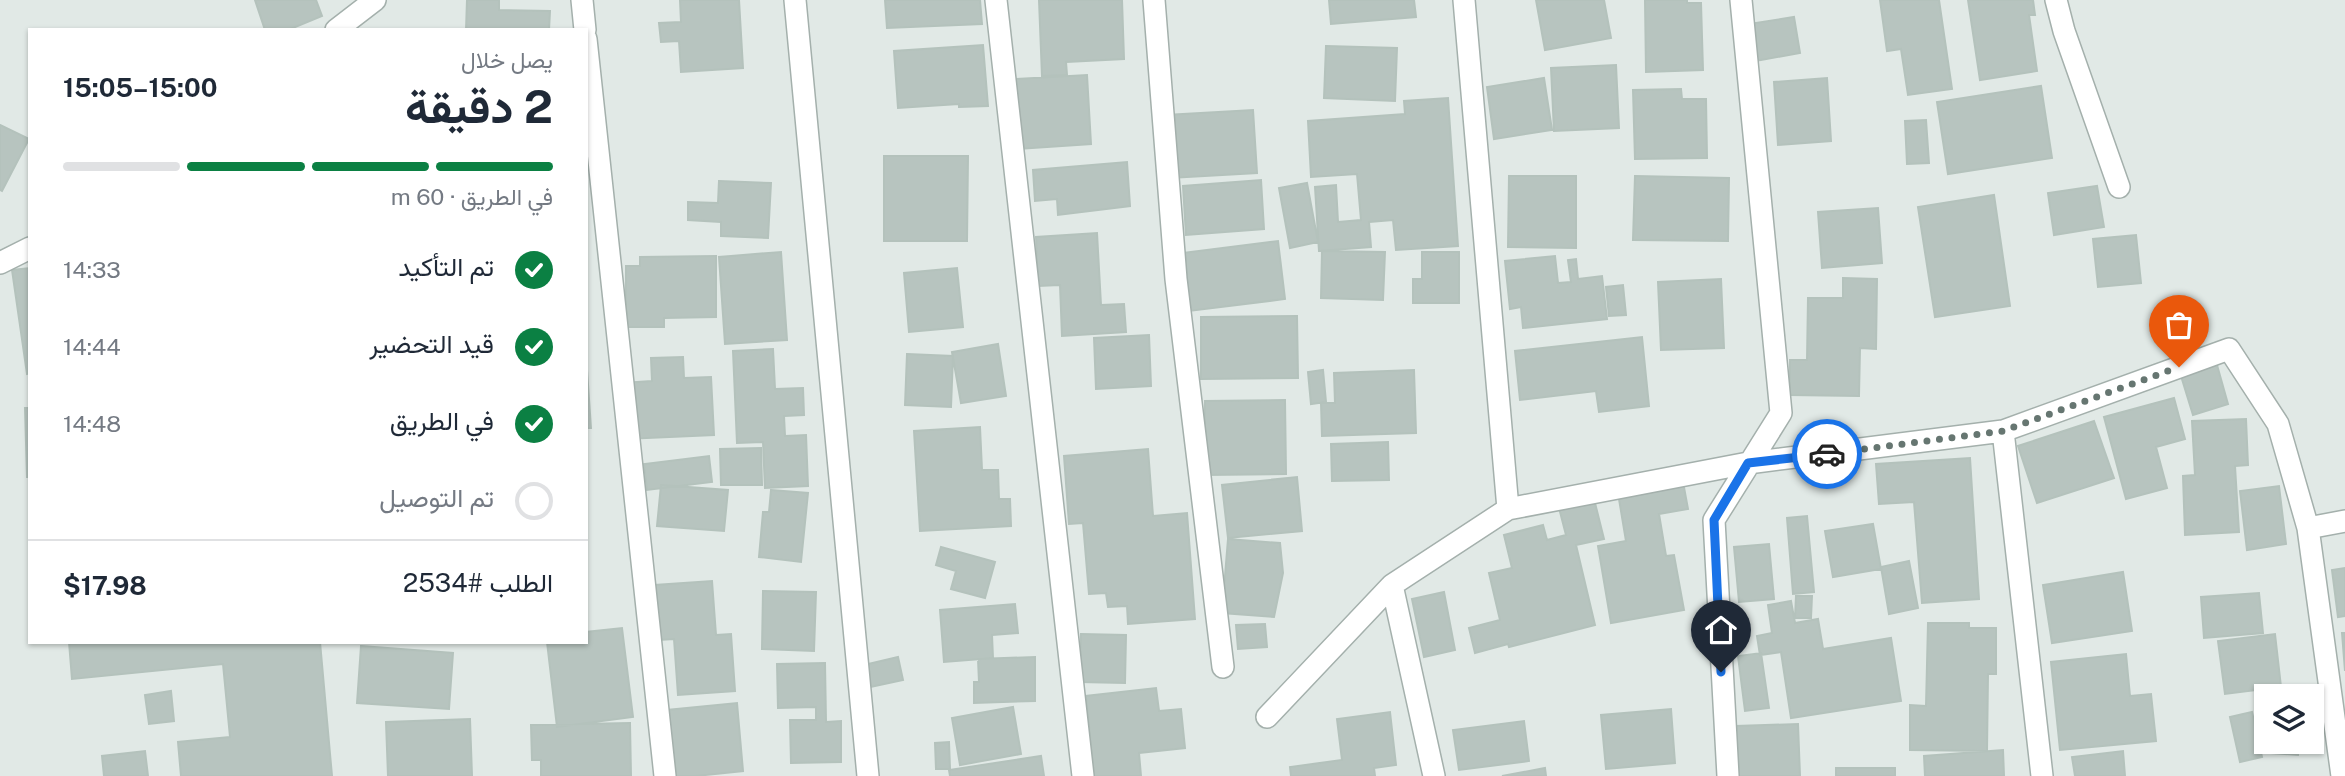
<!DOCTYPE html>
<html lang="ar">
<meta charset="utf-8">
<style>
body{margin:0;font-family:"Public Sans",Vazirmatn,sans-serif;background:#f6f6f7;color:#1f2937;direction:rtl;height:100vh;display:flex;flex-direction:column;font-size:26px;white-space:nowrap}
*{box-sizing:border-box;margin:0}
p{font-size:23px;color:#747a83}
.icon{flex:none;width:38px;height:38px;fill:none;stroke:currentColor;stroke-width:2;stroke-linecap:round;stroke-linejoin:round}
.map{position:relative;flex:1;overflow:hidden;direction:ltr}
.details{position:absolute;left:28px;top:28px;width:560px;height:616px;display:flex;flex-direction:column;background:#fff;border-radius:0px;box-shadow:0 2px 5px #0004;direction:rtl}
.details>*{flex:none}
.controls{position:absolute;left:2254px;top:684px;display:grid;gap:14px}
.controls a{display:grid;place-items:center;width:70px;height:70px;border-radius:0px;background:#fff;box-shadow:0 2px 5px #0004;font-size:35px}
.pin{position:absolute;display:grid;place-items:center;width:60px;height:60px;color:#fff;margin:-72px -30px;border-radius:50% 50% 50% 0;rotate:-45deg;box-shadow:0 0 7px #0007}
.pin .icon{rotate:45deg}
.courier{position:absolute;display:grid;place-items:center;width:70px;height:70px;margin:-35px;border:5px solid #1a73e8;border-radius:50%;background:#fff;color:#222;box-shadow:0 2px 9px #0007}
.head em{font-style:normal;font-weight:700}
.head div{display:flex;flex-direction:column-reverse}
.head{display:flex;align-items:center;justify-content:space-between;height:119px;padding:0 35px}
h1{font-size:46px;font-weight:700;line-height:52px}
.bar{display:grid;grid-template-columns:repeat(4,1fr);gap:10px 7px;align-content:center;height:84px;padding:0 35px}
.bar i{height:9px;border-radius:5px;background:#e0e1e3}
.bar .current{background:#0b8043}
.bar p{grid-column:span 4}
.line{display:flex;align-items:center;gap:18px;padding:0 35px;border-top:2px solid #e0e1e3}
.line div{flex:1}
ol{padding:0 35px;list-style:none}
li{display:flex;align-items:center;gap:21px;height:77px}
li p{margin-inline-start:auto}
li .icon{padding:7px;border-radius:50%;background:#0b8043;color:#fff;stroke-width:4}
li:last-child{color:#747a83}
li i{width:38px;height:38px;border:4px solid #e0e1e3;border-radius:50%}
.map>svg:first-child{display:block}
.building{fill:#b7c4bf;stroke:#b4c2bc;stroke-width:2}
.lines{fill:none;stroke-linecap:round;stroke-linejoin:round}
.minor-casing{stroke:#a4b0ac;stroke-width:24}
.minor{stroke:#fff;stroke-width:21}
.done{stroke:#667671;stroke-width:7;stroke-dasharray:0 12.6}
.route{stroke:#1a73e8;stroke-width:9}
</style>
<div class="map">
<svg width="2345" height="776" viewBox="0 0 2345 776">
<rect width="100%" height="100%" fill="#e1e9e6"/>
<path class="building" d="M 255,0 L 316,0 L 322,16 L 288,30 L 265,30 Z
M 467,0 L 499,0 L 499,10 L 550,11 L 549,30 L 466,30 Z
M 680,0 L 739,0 L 743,68 L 681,72 L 679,41 L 661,42 L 659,23 L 681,22 Z
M 885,0 L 980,0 L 982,24 L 887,28 Z
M 1039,0 L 1122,0 L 1124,59 L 1066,62 L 1067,75 L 1042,76 Z
M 1329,0 L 1414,0 L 1416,17 L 1331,24 Z
M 1536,0 L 1604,0 L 1611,38 L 1545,50 Z
M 1645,0 L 1687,0 L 1687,3 L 1701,3 L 1703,70 L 1646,72 Z
M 1880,0 L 1939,0 L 1952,89 L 1908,95 L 1901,49 L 1887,51 Z
M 1968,0 L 2033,0 L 2035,15 L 2029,15 L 2037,71 L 1980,80 Z
M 1794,17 L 1800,53 L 1755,61 L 1749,24 Z
M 983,45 L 988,106 L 959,107 L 959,104 L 898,108 L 894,51 Z
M 1326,46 L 1397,48 L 1395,101 L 1324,98 Z
M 1616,65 L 1619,128 L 1554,131 L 1551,68 Z
M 1087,75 L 1091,144 L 1018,149 L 1014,79 Z
M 1544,78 L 1552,130 L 1494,139 L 1487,87 Z
M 1827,78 L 1831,141 L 1778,145 L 1774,82 Z
M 2041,86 L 2052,158 L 1948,174 L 1937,102 Z
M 1681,89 L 1682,99 L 1706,99 L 1707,158 L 1635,159 L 1633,90 Z
M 1448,98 L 1458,246 L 1396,250 L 1393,220 L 1369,222 L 1371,247 L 1319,251 L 1315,187 L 1336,185 L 1338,222 L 1361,220 L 1357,174 L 1311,177 L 1308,121 L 1405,114 L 1404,101 Z
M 1253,110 L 1257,173 L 1170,178 L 1166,115 Z
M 1926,120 L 1929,163 L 1907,164 L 1905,121 Z
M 0,125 L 29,139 L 2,191 L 0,190 Z
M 884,156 L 968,156 L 967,241 L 884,241 Z
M 1127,162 L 1130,206 L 1058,215 L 1057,199 L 1035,201 L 1033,170 Z
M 1509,176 L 1576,176 L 1576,248 L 1508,247 Z
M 1635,176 L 1729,178 L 1728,241 L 1633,240 Z
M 1261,180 L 1264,229 L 1186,235 L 1183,186 Z
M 719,181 L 771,183 L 768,238 L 721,236 L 721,222 L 688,220 L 688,202 L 718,203 Z
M 1307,183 L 1318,242 L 1290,248 L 1279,188 Z
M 2097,186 L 2104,227 L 2054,235 L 2048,193 Z
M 1994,195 L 2010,306 L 1935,317 L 1918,207 Z
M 1878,208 L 1882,263 L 1822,268 L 1818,212 Z
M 1097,233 L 1101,305 L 1124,304 L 1126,332 L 1062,336 L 1060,285 L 1038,286 L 1036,237 Z
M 2136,235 L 2141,283 L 2098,287 L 2093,239 Z
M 1278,241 L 1285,299 L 1189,311 L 1182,253 Z
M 1322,251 L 1385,252 L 1383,300 L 1321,298 Z
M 781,252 L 787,340 L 725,344 L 719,257 Z
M 1422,252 L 1459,252 L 1459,303 L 1413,303 L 1413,279 L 1422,279 Z
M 716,256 L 716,317 L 664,318 L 664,327 L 626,327 L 626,266 L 640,266 L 640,257 Z
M 1555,256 L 1558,283 L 1571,282 L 1568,260 L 1576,259 L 1578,279 L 1602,276 L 1607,319 L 1523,328 L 1521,307 L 1510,309 L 1505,261 Z
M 30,268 L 30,373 L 27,374 L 12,270 Z
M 957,268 L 963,327 L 909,332 L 904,273 Z
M 1843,278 L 1877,279 L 1876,349 L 1860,348 L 1859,396 L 1790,395 L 1790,360 L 1807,360 L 1808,298 L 1843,298 Z
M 1721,279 L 1724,348 L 1661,350 L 1658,282 Z
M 1623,285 L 1626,315 L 1609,316 L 1606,287 Z
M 1297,316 L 1298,378 L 1201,379 L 1201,317 Z
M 1149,335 L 1151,386 L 1096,389 L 1094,338 Z
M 1642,337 L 1649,406 L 1599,412 L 1596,391 L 1520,400 L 1515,351 Z
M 998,344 L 1006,396 L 961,403 L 952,352 Z
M 773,349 L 775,389 L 803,388 L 804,415 L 784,416 L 785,436 L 806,435 L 808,486 L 765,488 L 763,442 L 737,443 L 733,351 Z
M 907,354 L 953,356 L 951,407 L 905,405 Z
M 586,355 L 591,428 L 586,428 Z
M 683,357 L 684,378 L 711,377 L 714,435 L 625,439 L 623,383 L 652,381 L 651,358 Z
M 2217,365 L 2228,404 L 2193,415 L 2181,376 Z
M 1323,370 L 1326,402 L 1311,404 L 1308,372 Z
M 1414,370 L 1416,433 L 1322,436 L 1321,403 L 1335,403 L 1334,373 Z
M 2174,398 L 2185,439 L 2156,447 L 2167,488 L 2126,499 L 2104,417 Z
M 1285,400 L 1286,474 L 1205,475 L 1205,401 Z
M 25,408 L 30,408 L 30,477 L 27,477 Z
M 2246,419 L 2248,465 L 2235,466 L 2239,532 L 2185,535 L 2183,476 L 2195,475 L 2192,421 Z
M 2094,421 L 2114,478 L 2037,503 L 2018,446 Z
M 980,427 L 982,470 L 998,470 L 999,499 L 1010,499 L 1011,526 L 920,531 L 914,431 Z
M 1388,442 L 1389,480 L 1332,481 L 1331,444 Z
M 761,448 L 762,485 L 721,485 L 720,449 Z
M 1148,449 L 1153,516 L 1187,513 L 1195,619 L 1128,624 L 1127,606 L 1108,607 L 1106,593 L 1089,594 L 1083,523 L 1069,524 L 1064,456 Z
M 709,456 L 712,482 L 647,490 L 644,464 Z
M 1970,458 L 1979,599 L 1922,603 L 1914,502 L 1879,504 L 1876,464 Z
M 1297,477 L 1302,531 L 1228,538 L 1222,485 Z
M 1683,482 L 1688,509 L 1659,514 L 1666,556 L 1674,555 L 1684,610 L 1611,623 L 1598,546 L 1626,541 L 1618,493 Z
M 661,485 L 728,490 L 724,531 L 657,526 Z
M 2279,486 L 2286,544 L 2247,550 L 2240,491 Z
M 771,490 L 808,493 L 801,562 L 759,557 L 763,512 L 769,512 Z
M 1593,495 L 1604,539 L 1576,545 L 1595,625 L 1509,647 L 1508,644 L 1475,653 L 1469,628 L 1500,620 L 1489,573 L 1512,568 L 1504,535 L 1543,525 L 1547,540 L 1566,535 L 1558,504 Z
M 1807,516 L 1814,592 L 1793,594 L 1787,518 Z
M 1873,524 L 1881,569 L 1833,577 L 1825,531 Z
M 1228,539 L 1280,543 L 1283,573 L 1274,617 L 1222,613 Z
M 1769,544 L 1774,599 L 1739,602 L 1734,547 Z
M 941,547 L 995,562 L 985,598 L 951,589 L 956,571 L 936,565 Z
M 1909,561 L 1918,608 L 1889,614 L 1881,567 Z
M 2345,568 L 2345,616 L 2338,617 L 2332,570 Z
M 2123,572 L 2132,631 L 2052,643 L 2043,585 Z
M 712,581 L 716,635 L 731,634 L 735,691 L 678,695 L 674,639 L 659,640 L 655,585 Z
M 763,591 L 816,592 L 814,651 L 762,649 Z
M 1444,592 L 1455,650 L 1424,657 L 1412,599 Z
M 2259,593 L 2263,633 L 2204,638 L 2201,597 Z
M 1796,596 L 1812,596 L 1811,618 L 1795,618 Z
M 1791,601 L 1795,623 L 1818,619 L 1823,649 L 1891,638 L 1901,701 L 1791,718 L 1781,652 L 1760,655 L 1757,636 L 1772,633 L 1768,605 Z
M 1015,604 L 1018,633 L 992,635 L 993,658 L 944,662 L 940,610 Z
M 1928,623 L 1969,623 L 1969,628 L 1996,628 L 1996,674 L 1988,674 L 1987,751 L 1910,750 L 1910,705 L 1926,706 Z
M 1265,624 L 1267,647 L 1238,649 L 1236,625 Z
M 622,628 L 633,717 L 557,727 L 547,642 L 586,642 L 586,632 Z
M 2342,633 L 2345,633 L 2345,671 Z
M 1081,634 L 1126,635 L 1125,683 L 1080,682 Z
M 2275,634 L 2281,687 L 2225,694 L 2218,641 Z
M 69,642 L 320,642 L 332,776 L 181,776 L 178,742 L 230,737 L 223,664 L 72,679 Z
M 361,646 L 453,653 L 449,709 L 357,703 Z
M 1761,653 L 1769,708 L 1745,711 L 1738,656 Z
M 2126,654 L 2130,696 L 2151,694 L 2156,741 L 2060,750 L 2051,662 Z
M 898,657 L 903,680 L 870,687 L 864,665 Z
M 1035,657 L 1035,701 L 974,703 L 974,682 L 979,682 L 978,659 Z
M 825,663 L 826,722 L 841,721 L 841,762 L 791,763 L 790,720 L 816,720 L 816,707 L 778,708 L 777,664 Z
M 1156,688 L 1159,711 L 1181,709 L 1185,748 L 1139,753 L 1141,776 L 1094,776 L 1086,696 Z
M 171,691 L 174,721 L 149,724 L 145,695 Z
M 737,703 L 743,771 L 696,776 L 664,776 L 657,711 Z
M 2261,706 L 2266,706 L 2266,742 L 2299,742 L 2298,755 L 2258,752 Z
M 1013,707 L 1021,754 L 960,765 L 952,718 Z
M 1671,709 L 1675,763 L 1606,769 L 1601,715 Z
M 1390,712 L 1396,765 L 1374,768 L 1375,776 L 1291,776 L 1290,767 L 1342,760 L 1337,719 Z
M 2252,712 L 2262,757 L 2240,762 L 2230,717 Z
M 470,719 L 472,776 L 388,776 L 386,722 Z
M 1524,721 L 1529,761 L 1459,770 L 1453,730 Z
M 630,723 L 631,776 L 541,776 L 541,760 L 532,760 L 531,725 Z
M 1798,724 L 1800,776 L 1738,776 L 1736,726 Z
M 949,742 L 950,769 L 936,769 L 935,743 Z
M 2003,750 L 2004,776 L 1925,776 L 1924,756 Z
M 145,751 L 148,776 L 104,776 L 102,756 Z
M 2123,751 L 2125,776 L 2075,776 L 2072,757 Z
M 1041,756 L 1044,776 L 950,776 L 949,770 Z
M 1545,768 L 1546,776 L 1502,776 Z
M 1836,768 L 1895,768 L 1895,776 L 1836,776 Z"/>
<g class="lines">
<g class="minor-casing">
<path id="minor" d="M 582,0 L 585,30
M 795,0 L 868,776
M 996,0 L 1083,776
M 1154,0 L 1176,279 L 1223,667
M 1464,0 L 1508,509
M 2056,0 L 2064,31 L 2119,187
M 336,30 L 375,0
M 586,39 L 665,776
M 0,263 L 30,248
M 2003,431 L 2042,776
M 2308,528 L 2345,521
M 1267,717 L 1392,585
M 1434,776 L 1392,585 L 1508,509 L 1748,463 L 2003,431 L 2229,349 L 2278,424 L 2308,528 L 2342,776
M 1728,776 L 1714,520 L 1781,413 L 1741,0"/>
</g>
<use href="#minor" class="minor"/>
</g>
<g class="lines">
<path class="done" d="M 1827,454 L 2003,431 L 2179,367"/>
<path class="route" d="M 1721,672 L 1714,520 L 1748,463 L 1827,454"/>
</g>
</svg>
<div class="controls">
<a><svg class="icon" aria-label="layers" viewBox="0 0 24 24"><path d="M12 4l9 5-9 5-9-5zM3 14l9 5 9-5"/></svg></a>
</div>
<div class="pin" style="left:2179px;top:367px;background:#ea580c"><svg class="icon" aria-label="bag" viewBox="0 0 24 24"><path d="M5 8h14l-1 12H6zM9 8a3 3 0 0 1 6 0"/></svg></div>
<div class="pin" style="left:1721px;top:672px;background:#1f2937"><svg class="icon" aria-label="home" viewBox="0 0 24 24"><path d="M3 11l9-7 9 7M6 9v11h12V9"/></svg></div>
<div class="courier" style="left:1827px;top:454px"><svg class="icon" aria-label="car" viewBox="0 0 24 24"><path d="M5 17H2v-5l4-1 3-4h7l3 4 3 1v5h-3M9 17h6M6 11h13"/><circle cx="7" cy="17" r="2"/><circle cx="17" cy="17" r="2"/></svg></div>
<section class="details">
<div class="head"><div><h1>2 دقيقة</h1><p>يصل خلال</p></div><em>15:00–15:05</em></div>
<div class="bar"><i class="current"></i><i class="current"></i><i class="current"></i><i></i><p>في الطريق · 60 m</p></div>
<ol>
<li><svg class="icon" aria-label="check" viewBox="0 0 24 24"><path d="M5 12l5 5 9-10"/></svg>تم التأكيد<p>14:33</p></li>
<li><svg class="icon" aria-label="check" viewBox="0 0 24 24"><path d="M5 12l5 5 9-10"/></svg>قيد التحضير<p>14:44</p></li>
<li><svg class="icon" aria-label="check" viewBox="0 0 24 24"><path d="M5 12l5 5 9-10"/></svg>في الطريق<p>14:48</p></li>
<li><i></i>تم التوصيل</li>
</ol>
<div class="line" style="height:91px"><div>الطلب #2534</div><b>$17.98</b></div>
</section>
</div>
